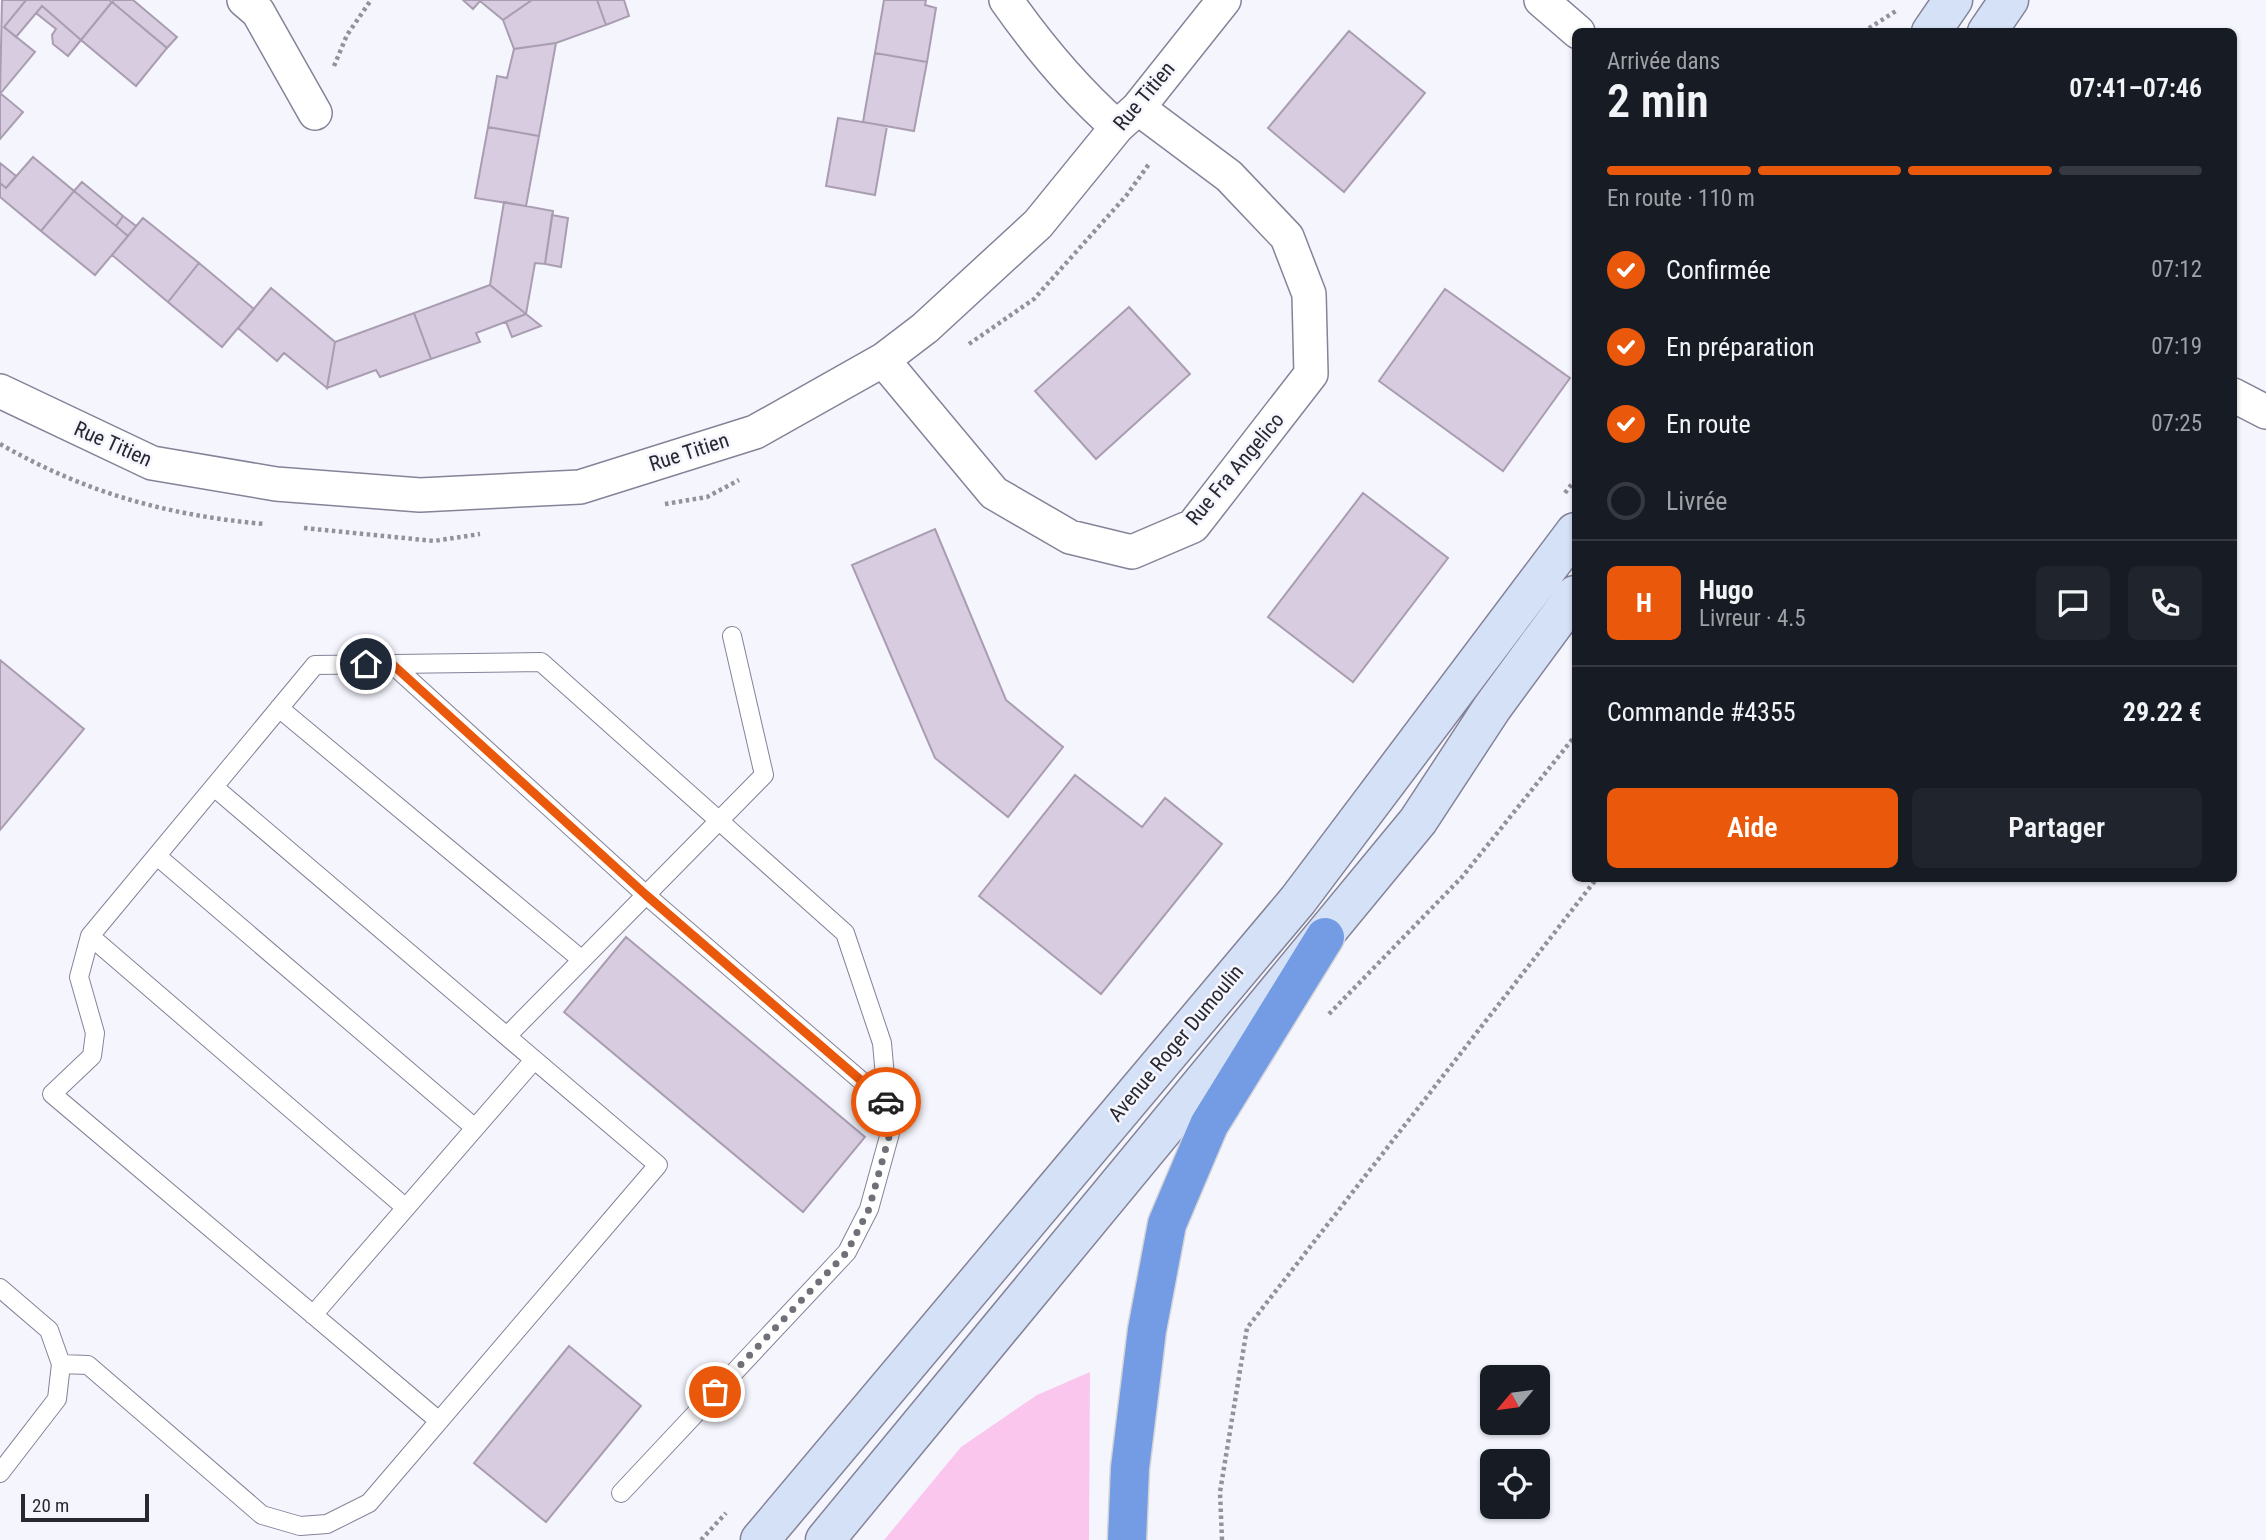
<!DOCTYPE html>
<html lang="fr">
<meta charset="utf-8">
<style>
body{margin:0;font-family:"Roboto Condensed",sans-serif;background:#20242c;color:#f1f3f6;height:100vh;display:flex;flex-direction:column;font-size:26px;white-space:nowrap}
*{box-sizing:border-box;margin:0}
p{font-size:23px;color:#9ea1a6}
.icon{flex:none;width:38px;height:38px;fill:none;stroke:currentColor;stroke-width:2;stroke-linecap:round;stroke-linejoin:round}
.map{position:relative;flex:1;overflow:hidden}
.sheet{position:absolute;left:1572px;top:28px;width:665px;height:854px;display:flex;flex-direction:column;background:#171b24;border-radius:10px;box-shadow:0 2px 5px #0004}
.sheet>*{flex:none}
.needle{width:46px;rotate:241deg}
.buttons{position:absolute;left:1480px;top:1365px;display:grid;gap:14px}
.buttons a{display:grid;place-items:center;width:70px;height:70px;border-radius:10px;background:#171b24;box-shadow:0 2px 5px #0004;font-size:35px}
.scale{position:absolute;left:21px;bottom:18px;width:128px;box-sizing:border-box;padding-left:7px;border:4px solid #282830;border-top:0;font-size:19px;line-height:24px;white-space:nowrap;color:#282830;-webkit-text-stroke:5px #f5f5fe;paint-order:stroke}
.pin{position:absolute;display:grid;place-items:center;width:60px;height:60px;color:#fff;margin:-30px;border:4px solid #fff;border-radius:50%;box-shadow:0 2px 7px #0007}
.courier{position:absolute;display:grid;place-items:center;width:70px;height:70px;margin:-35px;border:5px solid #ea580c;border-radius:50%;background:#fff;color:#222;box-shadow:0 2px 9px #0007}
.headline em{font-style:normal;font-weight:600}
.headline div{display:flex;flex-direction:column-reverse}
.headline{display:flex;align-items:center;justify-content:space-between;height:119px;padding:0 35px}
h1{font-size:46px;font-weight:600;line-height:52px}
.bar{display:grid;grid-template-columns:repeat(4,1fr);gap:10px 7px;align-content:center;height:84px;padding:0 35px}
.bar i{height:9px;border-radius:5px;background:#363941}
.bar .selected{background:#ea580c}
.bar p{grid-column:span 4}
.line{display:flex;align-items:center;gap:18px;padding:0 35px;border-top:2px solid #363941}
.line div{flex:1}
.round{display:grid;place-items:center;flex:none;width:74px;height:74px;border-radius:10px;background:#20242c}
ol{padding:0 35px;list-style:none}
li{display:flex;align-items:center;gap:21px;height:77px}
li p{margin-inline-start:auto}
li .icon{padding:7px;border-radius:50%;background:#ea580c;color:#fff;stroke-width:4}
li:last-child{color:#9ea1a6}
li i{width:38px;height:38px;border:4px solid #363941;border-radius:50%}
.action{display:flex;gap:14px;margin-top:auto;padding:14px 35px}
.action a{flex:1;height:80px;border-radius:10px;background:#ea580c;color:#fff;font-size:28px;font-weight:600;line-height:80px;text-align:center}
.action a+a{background:#20242c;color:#f1f3f6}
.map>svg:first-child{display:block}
.green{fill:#fbc6ee}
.building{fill:#d8cce1;stroke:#a99db1;stroke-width:2}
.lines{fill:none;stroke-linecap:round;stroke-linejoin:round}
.lane-casing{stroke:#848398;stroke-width:20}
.street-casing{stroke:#848398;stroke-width:36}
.secondary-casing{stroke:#848398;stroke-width:41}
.highway-casing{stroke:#d4d4d6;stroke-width:41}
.path{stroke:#92929a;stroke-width:4.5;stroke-dasharray:3.5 3.5;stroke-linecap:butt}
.lane{stroke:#fff;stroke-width:18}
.street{stroke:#fff;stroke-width:33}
.secondary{stroke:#d5e1f7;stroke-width:38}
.highway{stroke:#749ce5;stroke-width:38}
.done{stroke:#707078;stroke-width:7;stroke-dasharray:0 12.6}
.route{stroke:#ea580c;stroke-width:9}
.labels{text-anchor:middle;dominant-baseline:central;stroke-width:5;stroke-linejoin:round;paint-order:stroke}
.street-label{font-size:21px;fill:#282830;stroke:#f5f5fe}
</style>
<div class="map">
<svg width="2266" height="1540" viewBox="0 0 2266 1540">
<rect width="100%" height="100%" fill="#f5f5fe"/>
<path class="green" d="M 1090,1372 L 1089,1540 L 884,1540 L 961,1447 L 1037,1395 Z"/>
<path class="building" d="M 2,0 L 26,0 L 4,27 L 35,52 L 0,94 Z
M 26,0 L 109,0 L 112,2 L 81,40 L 42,6 L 16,37 L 4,27 Z
M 114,0 L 133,0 L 177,37 L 167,48 L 112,2 Z
M 463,0 L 532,0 L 503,20 L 480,1 L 473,9 Z
M 532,0 L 597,0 L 606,25 L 556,43 L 514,49 L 503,20 Z
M 597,0 L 624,0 L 629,16 L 606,25 Z
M 884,0 L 926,0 L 925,5 L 936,8 L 927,62 L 875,53 Z
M 112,2 L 167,48 L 136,86 L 81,40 Z
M 42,6 L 81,40 L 68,56 L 53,44 L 52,35 L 56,29 L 36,13 Z
M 1349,31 L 1425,93 L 1344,192 L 1268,128 Z
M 556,43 L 539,136 L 488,127 L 497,76 L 507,78 L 514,49 Z
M 875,53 L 927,62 L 914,131 L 863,122 Z
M 0,93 L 23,112 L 0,139 Z
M 838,118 L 887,126 L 875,195 L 826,186 Z
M 488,127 L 539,136 L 526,206 L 475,198 Z
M 33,157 L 74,191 L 41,231 L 0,197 L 0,183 L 6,188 Z
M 0,163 L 16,176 L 6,188 L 0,183 Z
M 82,182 L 123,216 L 116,226 L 74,191 Z
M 74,191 L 128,236 L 95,275 L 41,231 Z
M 504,202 L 553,211 L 545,264 L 535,263 L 526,314 L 490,285 Z
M 552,215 L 568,218 L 561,267 L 545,264 Z
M 123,216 L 136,226 L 128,236 L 116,226 Z
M 143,218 L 199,263 L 168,302 L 112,255 Z
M 199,263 L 254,309 L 222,347 L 168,302 Z
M 490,285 L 526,314 L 476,333 L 480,342 L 431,359 L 414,313 Z
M 271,288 L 335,342 L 327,388 L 284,353 L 277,361 L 238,328 Z
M 1445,289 L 1570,378 L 1503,471 L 1379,381 Z
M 1129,307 L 1190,374 L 1096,459 L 1035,391 Z
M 414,313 L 431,359 L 380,377 L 376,370 L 327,388 L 335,342 Z
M 526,314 L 541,326 L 512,337 L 506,322 Z
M 1363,493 L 1448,558 L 1353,682 L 1268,617 Z
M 935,529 L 1006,700 L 1063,747 L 1008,817 L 935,758 L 852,565 Z
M 0,660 L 84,729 L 0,830 Z
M 1075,775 L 1142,827 L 1165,798 L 1222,844 L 1101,994 L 979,896 Z
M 626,937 L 865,1137 L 803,1212 L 564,1012 Z
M 569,1346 L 641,1406 L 546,1522 L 474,1463 Z"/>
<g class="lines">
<g class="lane-casing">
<path id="lane" d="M 392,664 L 646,895 L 887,1103
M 279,708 L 582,960
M 157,856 L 475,1128
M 90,936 L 406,1208
M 507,1036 L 764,775 L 732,636
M 0,1288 L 49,1330 L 61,1364 L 57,1399 L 0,1473
M 313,1315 L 534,1060
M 61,1364 L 88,1365 L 262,1515 L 300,1526 L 327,1524 L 369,1503 L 658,1165 L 214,787
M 439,1421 L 52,1094 L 92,1056 L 95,1033 L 79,977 L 90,936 L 315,665 L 541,662 L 845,933 L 882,1043 L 890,1133 L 869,1209 L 847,1252 L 621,1493"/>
</g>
<g class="street-casing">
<path id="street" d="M 244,0 L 258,12 L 315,113
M 1006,0 C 1039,47 1074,89 1117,127
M 1541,0 L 1578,32
M 883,360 L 994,493 L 1070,537 L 1132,552 L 1193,526 L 1311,374 L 1309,294 L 1287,237 L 1229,176 L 1138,108
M 0,391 L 152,463 L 276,484 L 420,495 L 580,487 L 755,432 L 883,360 L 925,328 L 1038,224 L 1117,127 L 1138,108 L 1224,0
M 2233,395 L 2266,412"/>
</g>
<g class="secondary-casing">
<path id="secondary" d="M 1931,32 L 1953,0
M 1987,32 L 2009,0
M 760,1540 L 1298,900 L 1575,532
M 825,1540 L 1418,821 L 1492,708 L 1575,595"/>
</g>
<g class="highway-casing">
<path id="highway" d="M 1127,1540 L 1130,1468 L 1147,1330 L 1167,1224 L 1209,1125 L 1325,937"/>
</g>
<path class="path" d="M 1863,32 L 1896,11
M 334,66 L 347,35 L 371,0
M 969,344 L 1034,299 L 1126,196 L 1149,164
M 0,444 C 86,493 166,515 264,524
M 1565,493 L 1575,480
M 665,504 L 707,497 L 739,480
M 304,528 L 434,541 L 480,534
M 1329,1014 L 1462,877 L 1575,736
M 701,1540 L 726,1513
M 1222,1540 L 1220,1492 L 1247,1328 L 1597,878"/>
<use href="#lane" class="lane"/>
<use href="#street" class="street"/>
<use href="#secondary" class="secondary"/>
<use href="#highway" class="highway"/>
</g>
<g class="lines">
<path class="done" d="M 715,1392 L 847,1252 L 869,1209 L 890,1133 L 886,1102"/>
<path class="route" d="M 366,664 L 392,664 L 646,895 L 886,1102"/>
</g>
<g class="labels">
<g class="street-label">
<text transform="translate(1144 96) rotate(-50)">Rue Titien</text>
<text transform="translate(113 444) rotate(24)">Rue Titien</text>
<text transform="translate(689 452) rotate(-18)">Rue Titien</text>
<text transform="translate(1235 469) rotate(-50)">Rue Fra Angelico</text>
<text transform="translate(1176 1043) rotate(-50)">Avenue Roger Dumoulin</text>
</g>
</g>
</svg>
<div class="buttons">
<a><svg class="needle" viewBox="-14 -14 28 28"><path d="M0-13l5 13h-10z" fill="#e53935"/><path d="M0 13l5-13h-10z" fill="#9ea1a6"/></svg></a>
<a><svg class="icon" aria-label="locate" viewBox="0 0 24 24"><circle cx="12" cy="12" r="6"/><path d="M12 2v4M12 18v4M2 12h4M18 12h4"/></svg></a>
</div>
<div class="scale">20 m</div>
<div class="pin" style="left:715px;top:1392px;background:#ea580c"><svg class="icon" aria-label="bag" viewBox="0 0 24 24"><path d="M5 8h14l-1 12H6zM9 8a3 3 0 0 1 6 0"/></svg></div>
<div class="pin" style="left:366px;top:664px;background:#1f2937"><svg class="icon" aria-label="home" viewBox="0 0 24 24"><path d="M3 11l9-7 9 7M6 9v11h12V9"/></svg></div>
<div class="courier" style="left:886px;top:1102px"><svg class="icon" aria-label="car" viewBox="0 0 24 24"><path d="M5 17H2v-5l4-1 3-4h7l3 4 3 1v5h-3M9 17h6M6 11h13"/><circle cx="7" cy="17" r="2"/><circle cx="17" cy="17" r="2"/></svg></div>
<section class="sheet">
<div class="headline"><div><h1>2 min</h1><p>Arrivée dans</p></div><em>07:41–07:46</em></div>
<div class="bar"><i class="selected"></i><i class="selected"></i><i class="selected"></i><i></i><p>En route · 110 m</p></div>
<ol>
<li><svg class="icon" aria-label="check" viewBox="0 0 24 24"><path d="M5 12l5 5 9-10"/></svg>Confirmée<p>07:12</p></li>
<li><svg class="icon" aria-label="check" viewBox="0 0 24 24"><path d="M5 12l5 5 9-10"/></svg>En préparation<p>07:19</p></li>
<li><svg class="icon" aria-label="check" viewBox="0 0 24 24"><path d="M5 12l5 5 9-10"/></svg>En route<p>07:25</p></li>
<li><i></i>Livrée</li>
</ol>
<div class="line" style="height:126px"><b class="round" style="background:#ea580c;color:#fff">H</b><div><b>Hugo</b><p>Livreur · 4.5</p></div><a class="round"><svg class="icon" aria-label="chat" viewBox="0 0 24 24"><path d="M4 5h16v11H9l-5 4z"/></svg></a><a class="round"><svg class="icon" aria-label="phone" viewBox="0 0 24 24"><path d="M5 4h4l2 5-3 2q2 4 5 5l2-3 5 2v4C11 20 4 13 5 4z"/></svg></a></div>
<div class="line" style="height:91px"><div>Commande #4355</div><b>29.22 €</b></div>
<div class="action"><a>Aide</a><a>Partager</a></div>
</section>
</div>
